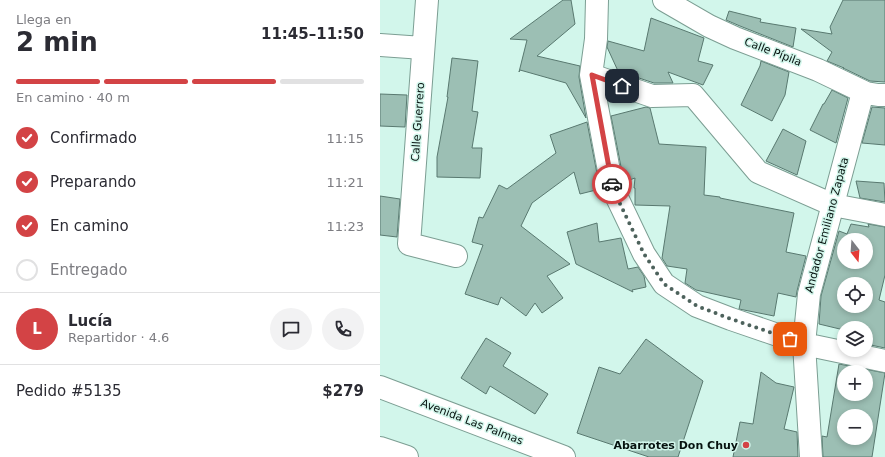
<!DOCTYPE html>
<html lang="es">
<meta charset="utf-8">
<style>
body{margin:0;font-family:"DejaVu Sans",sans-serif;background:#f2f2f3;color:#2b2b33;height:100vh;display:flex;flex-direction:column;font-size:15px;white-space:nowrap}
*{box-sizing:border-box;margin:0}
p{font-size:13px;color:#7c7c81}
.icon{flex:none;width:22px;height:22px;fill:none;stroke:currentColor;stroke-width:2;stroke-linecap:round;stroke-linejoin:round}
.map{position:relative;flex:1;overflow:hidden}
.details{display:flex;flex-direction:column;background:#fff;width:380px}
.details>*{flex:none}
.needle{width:26px;rotate:163deg}
.controls{position:absolute;left:457px;top:233px;display:grid;gap:8px}
.controls a{display:grid;place-items:center;width:36px;height:36px;border-radius:50%;background:#fff;box-shadow:0 2px 6px #0003;font-size:20px}
.pin{position:absolute;display:grid;place-items:center;width:34px;height:34px;color:#fff;margin:-17px;border-radius:8px;box-shadow:0 2px 6px #0006}
.courier{position:absolute;display:grid;place-items:center;width:40px;height:40px;margin:-20px;border:3px solid #d34345;border-radius:50%;background:#fff;color:#222;box-shadow:0 1px 5px #0007}
.overview em{font-style:normal;font-weight:600}
.overview div{display:flex;flex-direction:column-reverse}
.overview{display:flex;align-items:center;justify-content:space-between;height:68px;padding:0 16px}
h1{font-size:26px;font-weight:600;line-height:30px}
.bar{display:grid;grid-template-columns:repeat(4,1fr);gap:6px 4px;align-content:center;height:48px;padding:0 16px}
.bar i{height:5px;border-radius:3px;background:#e1e1e2}
.bar .current{background:#d34345}
.bar p{grid-column:span 4}
.line{display:flex;align-items:center;gap:10px;padding:0 16px;border-top:1px solid #e1e1e2}
.line div{flex:1}
.round{display:grid;place-items:center;flex:none;width:42px;height:42px;border-radius:21px;background:#f2f2f3}
ol{padding:0 16px;list-style:none}
li{display:flex;align-items:center;gap:12px;height:44px}
li p{margin-inline-start:auto}
li .icon{padding:4px;border-radius:50%;background:#d34345;color:#fff;stroke-width:4}
li:last-child{color:#7c7c81}
li i{width:22px;height:22px;border:2px solid #e1e1e2;border-radius:50%}
main{display:flex;flex:1;min-height:0}
.map>svg:first-child{display:block}
.building{fill:#9cbfb4;stroke:#597970;fill-rule:evenodd}
.lines{fill:none;stroke-linecap:round;stroke-linejoin:round}
.minor-casing{stroke:#7c9e93;stroke-width:24}
.major-casing{stroke:#7c9e93;stroke-width:24}
.highway-casing{stroke:#7c9e93;stroke-width:24}
.minor{stroke:#fff;stroke-width:22}
.major{stroke:#fff;stroke-width:22}
.highway{stroke:#fff;stroke-width:22}
.done{stroke:#4d625c;stroke-width:4;stroke-dasharray:0 7.2}
.route{stroke:#d34345;stroke-width:5}
.poi-dot{fill:#d34345;stroke:#d2f6eb;stroke-width:1.5}
.labels{text-anchor:middle;dominant-baseline:central;stroke-width:3;stroke-linejoin:round;paint-order:stroke}
.street-label{font-size:11px;fill:#06120f;stroke:#d2f6eb}
.poi-label{font-size:11px;font-weight:bold;fill:#06120f;stroke:#d2f6eb;text-anchor:end}
</style>
<main>
<section class="details">
<div class="overview"><div><h1>2 min</h1><p>Llega en</p></div><em>11:45–11:50</em></div>
<div class="bar"><i class="current"></i><i class="current"></i><i class="current"></i><i></i><p>En camino · 40 m</p></div>
<ol>
<li><svg class="icon" aria-label="check" viewBox="0 0 24 24"><path d="M5 12l5 5 9-10"/></svg>Confirmado<p>11:15</p></li>
<li><svg class="icon" aria-label="check" viewBox="0 0 24 24"><path d="M5 12l5 5 9-10"/></svg>Preparando<p>11:21</p></li>
<li><svg class="icon" aria-label="check" viewBox="0 0 24 24"><path d="M5 12l5 5 9-10"/></svg>En camino<p>11:23</p></li>
<li><i></i>Entregado</li>
</ol>
<div class="line" style="height:72px"><b class="round" style="background:#d34345;color:#fff">L</b><div><b>Lucía</b><p>Repartidor · 4.6</p></div><a class="round"><svg class="icon" aria-label="chat" viewBox="0 0 24 24"><path d="M4 5h16v11H9l-5 4z"/></svg></a><a class="round"><svg class="icon" aria-label="phone" viewBox="0 0 24 24"><path d="M5 4h4l2 5-3 2q2 4 5 5l2-3 5 2v4C11 20 4 13 5 4z"/></svg></a></div>
<div class="line" style="height:52px"><div>Pedido #5135</div><b>$279</b></div>
</section>
<div class="map">
<svg width="505" height="457" viewBox="0 0 505 457">
<rect width="100%" height="100%" fill="#d2f6eb"/>
<path class="building" d="M 183,0 L 191,0 L 195,24 L 157,56 L 200,66 L 199,77 L 206,118 L 186,83 L 140,70 L 139,72 L 147,40 L 130,39 Z
M 463,0 L 505,0 L 505,82 L 490,81 L 463,68 L 464,68 L 447,61 L 452,52 L 421,29 L 452,34 L 450,27 Z
M 349,11 L 381,19 L 380,22 L 416,28 L 413,47 L 360,26 L 346,20 Z
M 271,18 L 324,38 L 318,61 L 333,65 L 323,85 L 288,72 L 293,83 L 274,83 L 238,71 L 227,47 L 228,41 L 264,51 Z
M 72,58 L 98,61 L 92,111 L 98,112 L 92,148 L 102,148 L 100,178 L 57,177 L 57,157 L 68,97 L 67,97 Z
M 381,61 L 409,72 L 405,95 L 392,121 L 361,105 L 380,66 Z
M 452,90 L 468,98 L 456,143 L 430,130 L 443,104 L 444,104 Z
M 0,94 L 27,95 L 25,127 L 0,126 Z
M 266,107 L 270,108 L 279,144 L 326,147 L 324,195 L 340,197 L 340,198 L 414,213 L 406,252 L 426,256 L 417,291 L 416,297 L 398,293 L 394,316 L 359,309 L 361,300 L 316,290 L 305,283 L 307,269 L 287,266 L 282,258 L 290,206 L 255,205 L 255,188 L 254,188 L 255,178 L 244,182 L 231,116 Z
M 492,107 L 505,108 L 505,145 L 482,143 Z
M 207,122 L 220,189 L 200,194 L 194,172 L 152,203 L 141,226 L 190,264 L 167,276 L 183,298 L 162,313 L 155,303 L 146,316 L 121,297 L 118,305 L 85,294 L 103,245 L 92,242 L 99,217 L 103,218 L 119,185 L 127,189 L 176,153 L 170,135 Z
M 403,129 L 426,141 L 417,175 L 386,161 Z
M 476,181 L 504,183 L 505,202 L 480,198 Z
M 0,196 L 20,199 L 17,237 L 0,235 Z
M 217,223 L 219,242 L 241,238 L 248,269 L 258,267 L 264,276 L 266,287 L 252,290 L 253,292 L 196,264 L 187,232 Z
M 471,224 L 489,227 L 488,224 L 505,227 L 505,275 L 499,300 L 505,302 L 505,348 L 486,344 L 486,328 L 464,328 L 464,330 L 439,324 L 441,296 L 459,231 L 467,234 ZM 464,240 L 486,240 L 486,262 L 464,262 ZM 464,284 L 486,284 L 486,306 L 464,306 Z
M 106,338 L 131,353 L 123,366 L 168,394 L 155,414 L 110,386 L 106,394 L 81,378 Z
M 266,339 L 323,381 L 298,457 L 269,457 L 197,433 L 219,367 L 240,374 Z
M 459,364 L 505,373 L 492,457 L 443,457 L 442,436 L 447,437 ZM 464,372 L 486,372 L 486,394 L 464,394 ZM 464,416 L 486,416 L 486,438 L 464,438 Z
M 381,372 L 396,383 L 414,387 L 404,429 L 417,432 L 418,457 L 353,457 L 360,422 L 373,424 Z"/>
<g class="lines">
<g class="minor-casing">
<path id="minor" d="M 47,0 L 29,244 L 76,256
M 217,0 L 216,39 L 211,75 L 232,187 L 264,254 L 284,284 L 317,306 L 351,319 L 424,344 L 505,361
M 284,0 L 329,26 L 355,38 L 438,70 L 486,93 L 498,95 L 505,95
M 0,45 L 43,48
M 211,75 L 272,96 L 313,95 L 378,172 L 453,205 L 505,215
M 431,457 L 424,344 L 429,294 L 483,92"/>
</g>
<g class="major-casing">
<path id="major" d="M 0,448 L 27,457"/>
</g>
<g class="highway-casing">
<path id="highway" d="M 0,387 L 184,457"/>
</g>
<use href="#minor" class="minor"/>
<use href="#major" class="major"/>
<use href="#highway" class="highway"/>
</g>
<g class="lines">
<path class="done" d="M 232,184 L 232,187 L 264,254 L 284,284 L 317,306 L 351,319 L 410,339"/>
<path class="route" d="M 232,184 L 212,75 L 242,86"/>
</g>
<circle class="poi-dot" cx="366" cy="445" r="4"/>
<g class="labels">
<g class="street-label">
<text transform="translate(393 52) rotate(21)">Calle Pípila</text>
<text transform="translate(38 122) rotate(-86)">Calle Guerrero</text>
<text transform="translate(447 225) rotate(-75)">Andador Emiliano Zapata</text>
<text transform="translate(92 422) rotate(21)">Avenida Las Palmas</text>
</g>
<g class="poi-label">
<text x="358" y="445">Abarrotes Don Chuy</text>
</g>
</g>
</svg>
<div class="controls">
<a><svg class="needle" viewBox="-14 -14 28 28"><path d="M0-13l5 13h-10z" fill="#e53935"/><path d="M0 13l5-13h-10z" fill="#7c7c81"/></svg></a>
<a><svg class="icon" aria-label="locate" viewBox="0 0 24 24"><circle cx="12" cy="12" r="6"/><path d="M12 2v4M12 18v4M2 12h4M18 12h4"/></svg></a>
<a><svg class="icon" aria-label="layers" viewBox="0 0 24 24"><path d="M12 4l9 5-9 5-9-5zM3 14l9 5 9-5"/></svg></a>
<a>+</a>
<a>−</a>
</div>
<div class="pin" style="left:410px;top:339px;background:#ea580c"><svg class="icon" aria-label="bag" viewBox="0 0 24 24"><path d="M5 8h14l-1 12H6zM9 8a3 3 0 0 1 6 0"/></svg></div>
<div class="pin" style="left:242px;top:86px;background:#1f2937"><svg class="icon" aria-label="home" viewBox="0 0 24 24"><path d="M3 11l9-7 9 7M6 9v11h12V9"/></svg></div>
<div class="courier" style="left:232px;top:184px"><svg class="icon" aria-label="car" viewBox="0 0 24 24"><path d="M5 17H2v-5l4-1 3-4h7l3 4 3 1v5h-3M9 17h6M6 11h13"/><circle cx="7" cy="17" r="2"/><circle cx="17" cy="17" r="2"/></svg></div>
</div>
</main>
